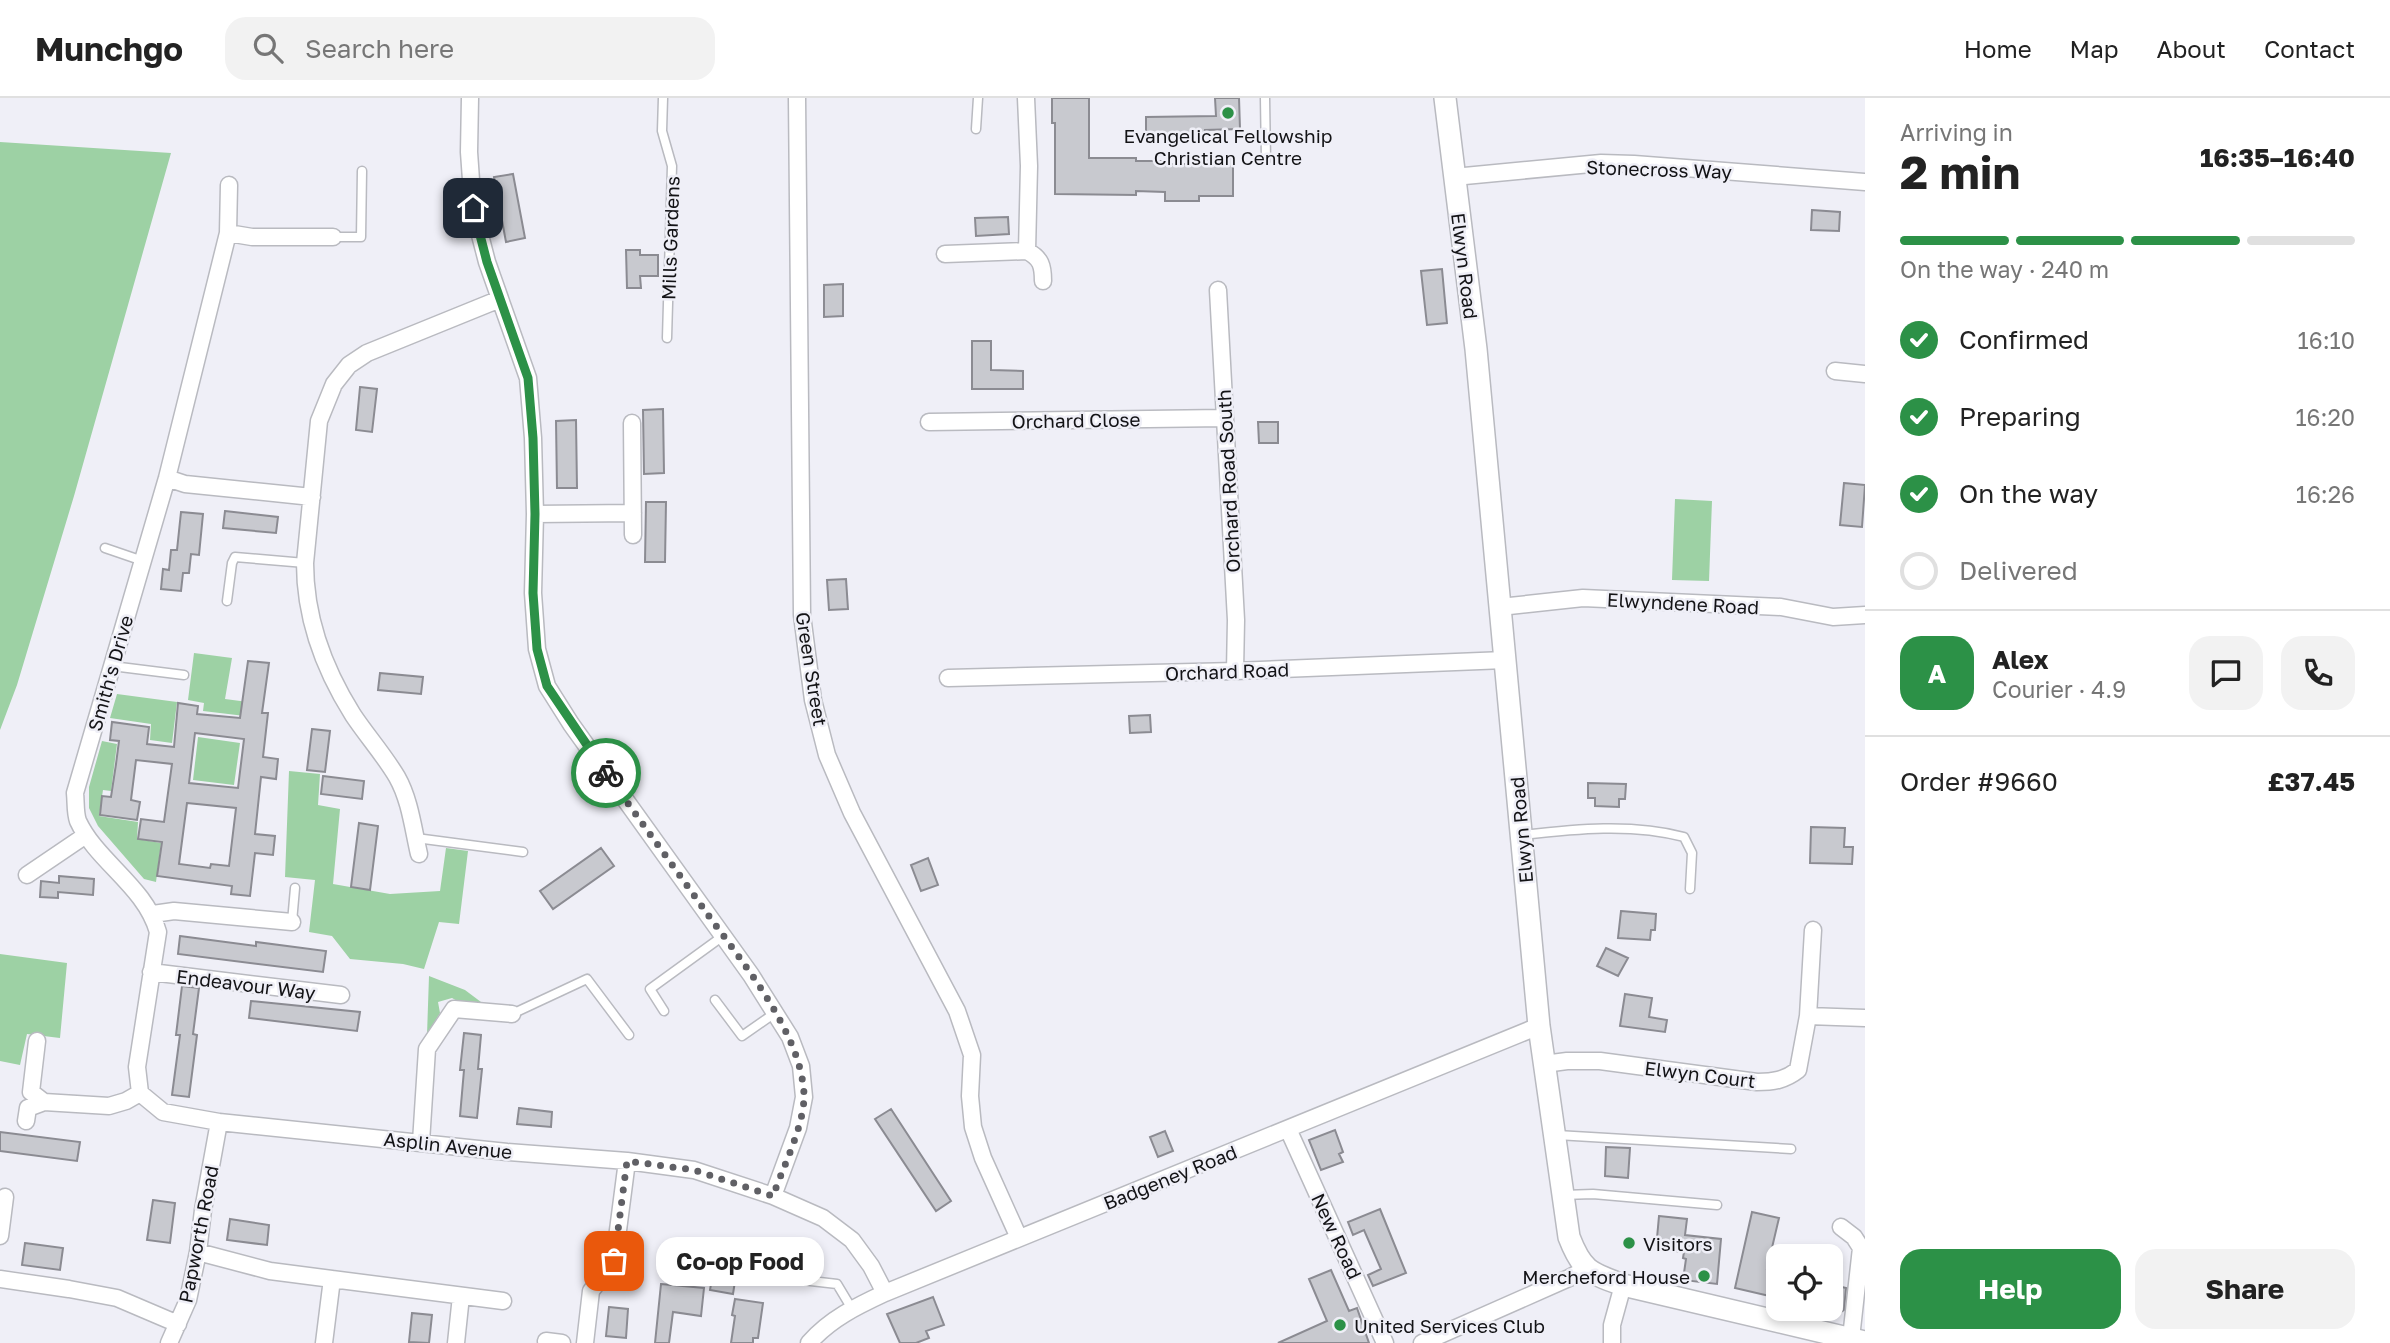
<!DOCTYPE html>
<meta charset="utf-8">
<style>
body{margin:0;font-family:"Golos Text",sans-serif;background:#f2f2f2;color:#222;height:100vh;display:flex;flex-direction:column;font-size:26px;white-space:nowrap}
*{box-sizing:border-box;margin:0}
p{font-size:23px;color:#767676}
.icon{flex:none;width:38px;height:38px;fill:none;stroke:currentColor;stroke-width:2;stroke-linecap:round;stroke-linejoin:round}
.map{position:relative;flex:1;overflow:hidden}
.sheet{display:flex;flex-direction:column;background:#fff;width:525px}
.sheet>*{flex:none}
.fabs{position:absolute;left:1766px;top:1146px;display:grid;gap:14px}
.fabs a{display:grid;place-items:center;width:77px;height:77px;border-radius:14px;background:#fff;box-shadow:0 4px 10px #0003;font-size:35px}
.pin{position:absolute;display:grid;place-items:center;width:60px;height:60px;color:#fff;margin:-30px;border-radius:14px;box-shadow:0 4px 10px #0006}
.courier{position:absolute;display:grid;place-items:center;width:70px;height:70px;margin:-35px;border:5px solid #2c9147;border-radius:50%;background:#fff;color:#222;box-shadow:0 2px 9px #0007}
.bubble{position:absolute;height:49px;border-radius:21px;background:#fff;box-shadow:0 4px 10px #0003;font-size:23px;font-weight:700;line-height:49px;text-align:center}
.summary em{font-style:normal;font-weight:700}
.summary div{display:flex;flex-direction:column-reverse}
.summary{display:flex;align-items:center;justify-content:space-between;height:119px;padding:0 35px}
h1{font-size:46px;font-weight:700;line-height:52px}
.bar{display:grid;grid-template-columns:repeat(4,1fr);gap:10px 7px;align-content:center;height:84px;padding:0 35px}
.bar i{height:9px;border-radius:5px;background:#e0e0e0}
.bar .on{background:#2c9147}
.bar p{grid-column:span 4}
.line{display:flex;align-items:center;gap:18px;padding:0 35px;border-top:2px solid #e0e0e0}
.line div{flex:1}
.round{display:grid;place-items:center;flex:none;width:74px;height:74px;border-radius:21px;background:#f2f2f2}
ol{padding:0 35px;list-style:none}
li{display:flex;align-items:center;gap:21px;height:77px}
li p{margin-inline-start:auto}
li .icon{padding:7px;border-radius:50%;background:#2c9147;color:#fff;stroke-width:4}
li:last-child{color:#767676}
li i{width:38px;height:38px;border:4px solid #e0e0e0;border-radius:50%}
.primary-button{display:flex;gap:14px;margin-top:auto;padding:14px 35px}
.primary-button a{flex:1;height:80px;border-radius:21px;background:#2c9147;color:#fff;font-size:28px;font-weight:700;line-height:80px;text-align:center}
.primary-button a+a{background:#f2f2f2;color:#222}
header{display:flex;align-items:center;gap:42px;box-sizing:border-box;height:98px;padding:0 35px;background:#fff;border-bottom:2px solid #e0e0e0}
header strong{font-size:33px}
nav{display:flex;gap:38px;margin-inline-start:auto;font-size:24px}
.search{width:490px;height:63px;background:#f2f2f2;display:flex;align-items:center;gap:18px;box-sizing:border-box;padding:0 24px;border-radius:21px;color:#767676;font-size:26px}
main{display:flex;flex:1;min-height:0}
.map>svg:first-child{display:block}
.green{fill:#9dd1a4}
.building{fill:#c8c9cf;stroke:#8b8b92;stroke-width:2;fill-rule:evenodd}
.lines{fill:none;stroke-linecap:round;stroke-linejoin:round}
.service-casing{stroke:#b9bac0;stroke-width:11}
.minor-casing{stroke:#b9bac0;stroke-width:19}
.tertiary-casing{stroke:#b9bac0;stroke-width:24}
.service{stroke:#fff;stroke-width:8}
.minor{stroke:#fff;stroke-width:16}
.tertiary{stroke:#fff;stroke-width:21}
.done{stroke:#606065;stroke-width:7;stroke-dasharray:0 12.6}
.route{stroke:#2c9147;stroke-width:9}
.poi-dot{fill:#2c9147;stroke:#efeff7;stroke-width:2.5}
.labels{text-anchor:middle;dominant-baseline:central;stroke-width:5;stroke-linejoin:round;paint-order:stroke}
.poi-label{font-size:19px;fill:#131316;stroke:#efeff7;text-anchor:start}
.street-label{font-size:19px;fill:#131316;stroke:#efeff7}
</style>
<header>
<strong>Munchgo</strong>
<div class="search"><svg class="icon" aria-label="search" viewBox="0 0 24 24"><circle cx="10" cy="10" r="6"/><path d="M15 15l6 6"/></svg>Search here</div>
<nav><a>Home</a><a>Map</a><a>About</a><a>Contact</a></nav>
</header>
<main>
<div class="map">
<svg width="1865" height="1245" viewBox="0 0 1865 1245">
<rect width="100%" height="100%" fill="#efeff7"/>
<path class="green" d="M 0,44 L 171,55 L 74,398 L 17,587 L 0,632 Z
M 1675,401 L 1712,403 L 1709,483 L 1672,482 Z
M 194,555 L 232,560 L 225,601 L 248,604 L 245,618 L 203,613 L 204,605 L 188,602 Z
M 117,596 L 177,604 L 172,645 L 150,642 L 151,626 L 110,620 Z
M 198,639 L 240,645 L 234,687 L 193,682 Z
M 102,643 L 117,646 L 111,693 L 103,692 L 99,718 L 138,724 L 137,741 L 161,745 L 156,784 L 144,781 L 98,728 L 89,710 L 89,689 Z
M 289,673 L 320,676 L 318,707 L 340,711 L 333,786 L 390,796 L 440,793 L 446,750 L 468,753 L 459,826 L 439,824 L 424,871 L 403,866 L 350,861 L 332,838 L 309,834 L 315,782 L 285,779 Z
M 0,856 L 67,865 L 60,940 L 27,936 L 20,967 L 0,963 Z
M 429,878 L 465,892 L 481,904 L 459,904 L 452,900 L 438,904 L 440,915 L 427,937 Z"/>
<path class="building" d="M 1052,0 L 1089,0 L 1089,60 L 1136,60 L 1136,63 L 1166,63 L 1166,66 L 1198,66 L 1198,60 L 1233,60 L 1233,98 L 1199,98 L 1199,103 L 1165,103 L 1165,94 L 1136,93 L 1136,97 L 1055,96 L 1055,25 L 1052,25 Z
M 1215,0 L 1239,0 L 1240,31 L 1205,32 L 1205,36 L 1146,37 L 1146,19 L 1216,18 Z
M 513,76 L 525,140 L 506,144 L 494,79 Z
M 1812,112 L 1840,114 L 1839,133 L 1811,132 Z
M 1008,119 L 1009,136 L 976,138 L 975,120 Z
M 626,152 L 640,152 L 640,157 L 658,157 L 658,178 L 640,178 L 641,190 L 627,190 Z
M 1442,171 L 1447,225 L 1427,227 L 1421,173 Z
M 843,186 L 843,218 L 824,219 L 824,187 Z
M 972,243 L 991,243 L 991,272 L 1023,273 L 1023,291 L 972,291 Z
M 360,289 L 377,291 L 372,334 L 356,332 Z
M 663,311 L 664,375 L 644,376 L 643,312 Z
M 576,322 L 577,390 L 557,390 L 556,323 Z
M 1258,324 L 1278,324 L 1278,345 L 1259,345 Z
M 1844,385 L 1865,387 L 1862,429 L 1840,427 Z
M 646,404 L 666,404 L 665,464 L 645,464 Z
M 225,413 L 278,419 L 276,435 L 223,430 Z
M 181,414 L 203,416 L 199,457 L 191,456 L 189,475 L 183,475 L 181,493 L 161,491 L 163,471 L 169,472 L 171,452 L 177,452 Z
M 846,481 L 848,511 L 829,512 L 827,482 Z
M 248,563 L 269,565 L 262,615 L 268,615 L 263,659 L 278,661 L 276,681 L 261,679 L 255,736 L 275,738 L 273,757 L 255,755 L 250,798 L 231,796 L 232,788 L 157,778 L 162,744 L 138,741 L 141,721 L 164,724 L 172,666 L 136,662 L 131,702 L 140,704 L 137,722 L 100,717 L 102,698 L 111,699 L 116,666 L 119,643 L 110,642 L 112,624 L 149,629 L 147,646 L 174,649 L 178,605 L 198,608 L 197,616 L 240,620 ZM 195,635 L 244,641 L 238,690 L 189,685 ZM 187,705 L 236,710 L 229,768 L 211,766 L 210,770 L 179,766 Z
M 380,575 L 423,579 L 421,596 L 378,592 Z
M 1150,617 L 1151,634 L 1130,635 L 1129,618 Z
M 312,631 L 330,633 L 325,674 L 307,672 Z
M 323,678 L 364,683 L 362,701 L 321,696 Z
M 1588,685 L 1626,686 L 1625,701 L 1619,701 L 1619,709 L 1595,708 L 1595,700 L 1588,700 Z
M 359,725 L 378,728 L 370,792 L 351,789 Z
M 1811,729 L 1845,730 L 1844,749 L 1853,749 L 1852,766 L 1810,765 Z
M 601,750 L 614,768 L 553,811 L 540,793 Z
M 928,760 L 938,787 L 921,793 L 911,767 Z
M 59,778 L 94,781 L 93,797 L 58,794 L 58,800 L 40,799 L 41,783 L 59,785 Z
M 1621,813 L 1656,816 L 1655,832 L 1651,832 L 1650,842 L 1618,840 Z
M 180,838 L 256,848 L 256,844 L 326,853 L 323,874 L 178,856 Z
M 1606,850 L 1628,860 L 1618,878 L 1597,868 Z
M 182,888 L 199,890 L 193,936 L 197,937 L 189,999 L 172,997 L 180,937 L 176,937 Z
M 1625,896 L 1652,900 L 1649,919 L 1667,922 L 1665,934 L 1620,928 Z
M 251,903 L 360,914 L 357,933 L 249,920 Z
M 464,935 L 481,937 L 478,971 L 482,971 L 477,1020 L 460,1018 L 464,972 L 460,972 Z
M 519,1010 L 552,1014 L 551,1029 L 517,1026 Z
M 891,1011 L 951,1103 L 936,1113 L 875,1021 Z
M 1335,1032 L 1343,1054 L 1339,1056 L 1343,1064 L 1321,1072 L 1309,1042 Z
M 1165,1033 L 1173,1053 L 1158,1059 L 1150,1039 Z
M 0,1034 L 80,1044 L 77,1063 L 0,1053 Z
M 1606,1049 L 1630,1050 L 1628,1080 L 1605,1078 Z
M 153,1102 L 175,1105 L 170,1145 L 147,1142 Z
M 1380,1111 L 1406,1175 L 1373,1188 L 1368,1177 L 1381,1171 L 1364,1132 L 1353,1137 L 1348,1124 Z
M 1752,1114 L 1779,1120 L 1767,1171 L 1778,1174 L 1778,1200 L 1735,1190 Z
M 1659,1118 L 1687,1121 L 1685,1137 L 1721,1141 L 1717,1186 L 1683,1182 L 1686,1161 L 1683,1160 L 1684,1154 L 1656,1151 Z
M 230,1121 L 269,1127 L 267,1147 L 227,1142 Z
M 25,1145 L 63,1150 L 60,1172 L 22,1167 Z
M 1331,1172 L 1349,1213 L 1357,1210 L 1369,1245 L 1278,1245 L 1327,1223 L 1309,1181 Z
M 712,1180 L 735,1183 L 733,1196 L 710,1192 Z
M 661,1186 L 704,1190 L 701,1218 L 673,1214 L 669,1245 L 655,1245 Z
M 1830,1186 L 1846,1190 L 1844,1212 L 1841,1214 L 1830,1212 Z
M 933,1199 L 944,1227 L 926,1233 L 929,1240 L 916,1245 L 900,1245 L 887,1216 Z
M 735,1201 L 763,1205 L 758,1240 L 753,1240 L 753,1245 L 731,1245 L 735,1218 L 732,1217 Z
M 609,1209 L 628,1211 L 626,1240 L 606,1238 Z
M 412,1215 L 432,1217 L 429,1245 L 409,1244 Z"/>
<g class="lines">
<g class="service-casing">
<path id="service" d="M 663,0 L 662,33 L 672,68 L 667,240
M 1265,0 L 1266,62
M 976,31 L 978,0
M 333,139 L 361,139 L 362,73
M 105,450 L 143,463
M 227,503 L 232,465 L 235,459 L 305,465
M 112,568 L 184,577
M 1522,737 C 1575,731 1632,725 1684,739 L 1692,755 L 1690,791
M 416,740 L 523,754
M 292,824 L 295,790
M 715,902 L 742,938 L 775,915
M 664,913 L 650,891 L 723,838
M 512,916 L 587,881 L 629,937
M 1557,1037 L 1791,1051
M 1563,1097 L 1593,1096 L 1717,1107
M 698,1170 L 837,1186 L 852,1211"/>
</g>
<g class="minor-casing">
<path id="minor" d="M 470,0 L 469,54 L 473,110 L 487,164 L 528,280 L 533,340 L 535,416 L 533,495 L 537,551 L 547,588 L 571,626 L 751,877 L 790,939 L 801,968 L 804,999 L 798,1030 L 773,1098
M 797,0 L 802,517 L 813,602 L 827,657 L 852,715 L 957,913 L 972,957 L 970,998 L 973,1029 L 983,1060 L 1019,1140
M 1026,0 L 1029,68 L 1027,153
M 1454,79 L 1601,65 L 1634,66 L 1865,84
M 228,135 L 252,139 L 333,139
M 945,156 L 1027,153 C 1041,160 1043,168 1043,183
M 1218,192 L 1236,522 L 1235,573
M 1835,273 L 1865,276
M 929,324 L 1224,320
M 632,325 L 633,437
M 167,380 L 185,386 L 312,399
M 535,416 L 633,415
M 1500,509 L 1583,500 L 1781,509 L 1833,519 L 1865,517
M 948,580 L 1235,573 L 1505,562
M 419,756 C 413,730 410,702 397,679 C 384,657 367,638 353,617 C 324,571 305,519 305,465 L 319,323 L 334,286 L 349,267 L 367,255 L 500,201
M 27,777 L 86,737
M 153,816 L 174,813 L 292,824
M 151,874 L 341,897
M 1808,918 L 1813,832
M 37,943 L 31,994 L 44,1004 L 109,1008 L 126,1003 L 140,995 L 163,1014 L 219,1024 L 507,1054 L 627,1063 L 694,1072 L 773,1098 L 823,1120 L 852,1142 L 871,1168 L 885,1195
M 1544,966 L 1567,963 L 1600,963 L 1757,984 C 1774,984 1785,982 1798,972 L 1808,918 L 1865,920
M 140,995 L 137,969 L 158,834 C 145,788 97,764 78,723 C 75,715 76,704 75,695 L 167,380 L 228,135 L 229,87
M 26,1023 L 28,1010 L 44,1004
M 1288,1031 L 1385,1245
M 421,1044 L 427,951 L 454,911 L 512,916
M 1841,1129 L 1854,1139 L 1861,1150 L 1851,1240
M 0,1138 L 5,1099
M 198,1154 L 270,1173 L 503,1203
M 0,1181 L 69,1191 L 117,1200 L 178,1226
M 546,1243 L 562,1245
M 169,1245 L 188,1202 L 198,1154 L 203,1112 L 219,1024
M 324,1245 L 332,1181
M 456,1245 L 461,1198
M 585,1245 L 591,1193 L 614,1163 L 627,1063
M 809,1245 C 830,1221 857,1208 885,1195 L 1539,928
M 1422,1245 L 1569,1180 L 1586,1171
M 1612,1245 L 1612,1227 L 1623,1187"/>
</g>
<g class="tertiary-casing">
<path id="tertiary" d="M 1445,0 L 1476,251 L 1539,928 L 1569,1139 C 1582,1173 1590,1175 1623,1187 L 1865,1244"/>
</g>
<use href="#service" class="service"/>
<use href="#minor" class="minor"/>
<use href="#tertiary" class="tertiary"/>
</g>
<g class="lines">
<path class="done" d="M 606,675 C 640,722 673,768 706,814 C 742,864 801,934 804,996 C 805,1026 783,1069 773,1098 L 694,1072 L 627,1063 L 614,1163"/>
<path class="route" d="M 473,110 L 487,164 L 528,280 L 533,340 L 535,416 L 533,495 L 537,551 L 547,588 L 606,675"/>
</g>
<g class="poi-dot">
<circle cx="1228" cy="15" r="7"/>
<circle cx="1629" cy="1145" r="7"/>
<circle cx="1704" cy="1178" r="7"/>
<circle cx="1340" cy="1227" r="7"/>
</g>
<g class="labels">
<g class="poi-label">
<text x="1228" y="37" text-anchor="middle">Evangelical Fellowship<tspan x="1228" dy="22">Christian Centre</tspan></text>
<text x="1643" y="1145">Visitors</text>
<text x="1690" y="1178" text-anchor="end">Mercheford House</text>
<text x="1354" y="1227">United Services Club</text>
</g>
<g class="street-label">
<text transform="translate(1659 71) rotate(2)">Stonecross Way</text>
<text transform="translate(670 140) rotate(-88)">Mills Gardens</text>
<text transform="translate(1465 168) rotate(83)">Elwyn Road</text>
<text transform="translate(1076 322) rotate(-1)">Orchard Close</text>
<text transform="translate(1228 383) rotate(-93)">Orchard Road South</text>
<text transform="translate(1683 505) rotate(3)">Elwyndene Road</text>
<text transform="translate(812 571) rotate(81)">Green Street</text>
<text transform="translate(1227 573) rotate(-2)">Orchard Road</text>
<text transform="translate(110 575) rotate(-74)">Smith's Drive</text>
<text transform="translate(1521 732) rotate(-95)">Elwyn Road</text>
<text transform="translate(246 886) rotate(7)">Endeavour Way</text>
<text transform="translate(1700 976) rotate(7)">Elwyn Court</text>
<text transform="translate(448 1047) rotate(6)">Asplin Avenue</text>
<text transform="translate(1170 1079) rotate(-22)">Badgeney Road</text>
<text transform="translate(198 1136) rotate(-79)">Papworth Road</text>
<text transform="translate(1337 1138) rotate(65)">New Road</text>
</g>
</g>
</svg>
<div class="fabs">
<a><svg class="icon" aria-label="locate" viewBox="0 0 24 24"><circle cx="12" cy="12" r="6"/><path d="M12 2v4M12 18v4M2 12h4M18 12h4"/></svg></a>
</div>
<div class="pin" style="left:614px;top:1163px;background:#ea580c"><svg class="icon" aria-label="bag" viewBox="0 0 24 24"><path d="M5 8h14l-1 12H6zM9 8a3 3 0 0 1 6 0"/></svg></div>
<div class="pin" style="left:473px;top:110px;background:#1f2937"><svg class="icon" aria-label="home" viewBox="0 0 24 24"><path d="M3 11l9-7 9 7M6 9v11h12V9"/></svg></div>
<div class="courier" style="left:606px;top:675px"><svg class="icon" aria-label="bike" viewBox="0 0 24 24"><circle cx="6" cy="16" r="4"/><circle cx="18" cy="16" r="4"/><path d="M6 16l4-8h5l3 8M10 8l3 8H6M13 5h3"/></svg></div>
<div class="bubble" style="left:656px;top:1139px;width:168px">Co-op Food</div>
</div>
<section class="sheet">
<div class="summary"><div><h1>2 min</h1><p>Arriving in</p></div><em>16:35–16:40</em></div>
<div class="bar"><i class="on"></i><i class="on"></i><i class="on"></i><i></i><p>On the way · 240 m</p></div>
<ol>
<li><svg class="icon" aria-label="check" viewBox="0 0 24 24"><path d="M5 12l5 5 9-10"/></svg>Confirmed<p>16:10</p></li>
<li><svg class="icon" aria-label="check" viewBox="0 0 24 24"><path d="M5 12l5 5 9-10"/></svg>Preparing<p>16:20</p></li>
<li><svg class="icon" aria-label="check" viewBox="0 0 24 24"><path d="M5 12l5 5 9-10"/></svg>On the way<p>16:26</p></li>
<li><i></i>Delivered</li>
</ol>
<div class="line" style="height:126px"><b class="round" style="background:#2c9147;color:#fff">A</b><div><b>Alex</b><p>Courier · 4.9</p></div><a class="round"><svg class="icon" aria-label="chat" viewBox="0 0 24 24"><path d="M4 5h16v11H9l-5 4z"/></svg></a><a class="round"><svg class="icon" aria-label="phone" viewBox="0 0 24 24"><path d="M5 4h4l2 5-3 2q2 4 5 5l2-3 5 2v4C11 20 4 13 5 4z"/></svg></a></div>
<div class="line" style="height:91px"><div>Order #9660</div><b>£37.45</b></div>
<div class="primary-button"><a>Help</a><a>Share</a></div>
</section>
</main>
